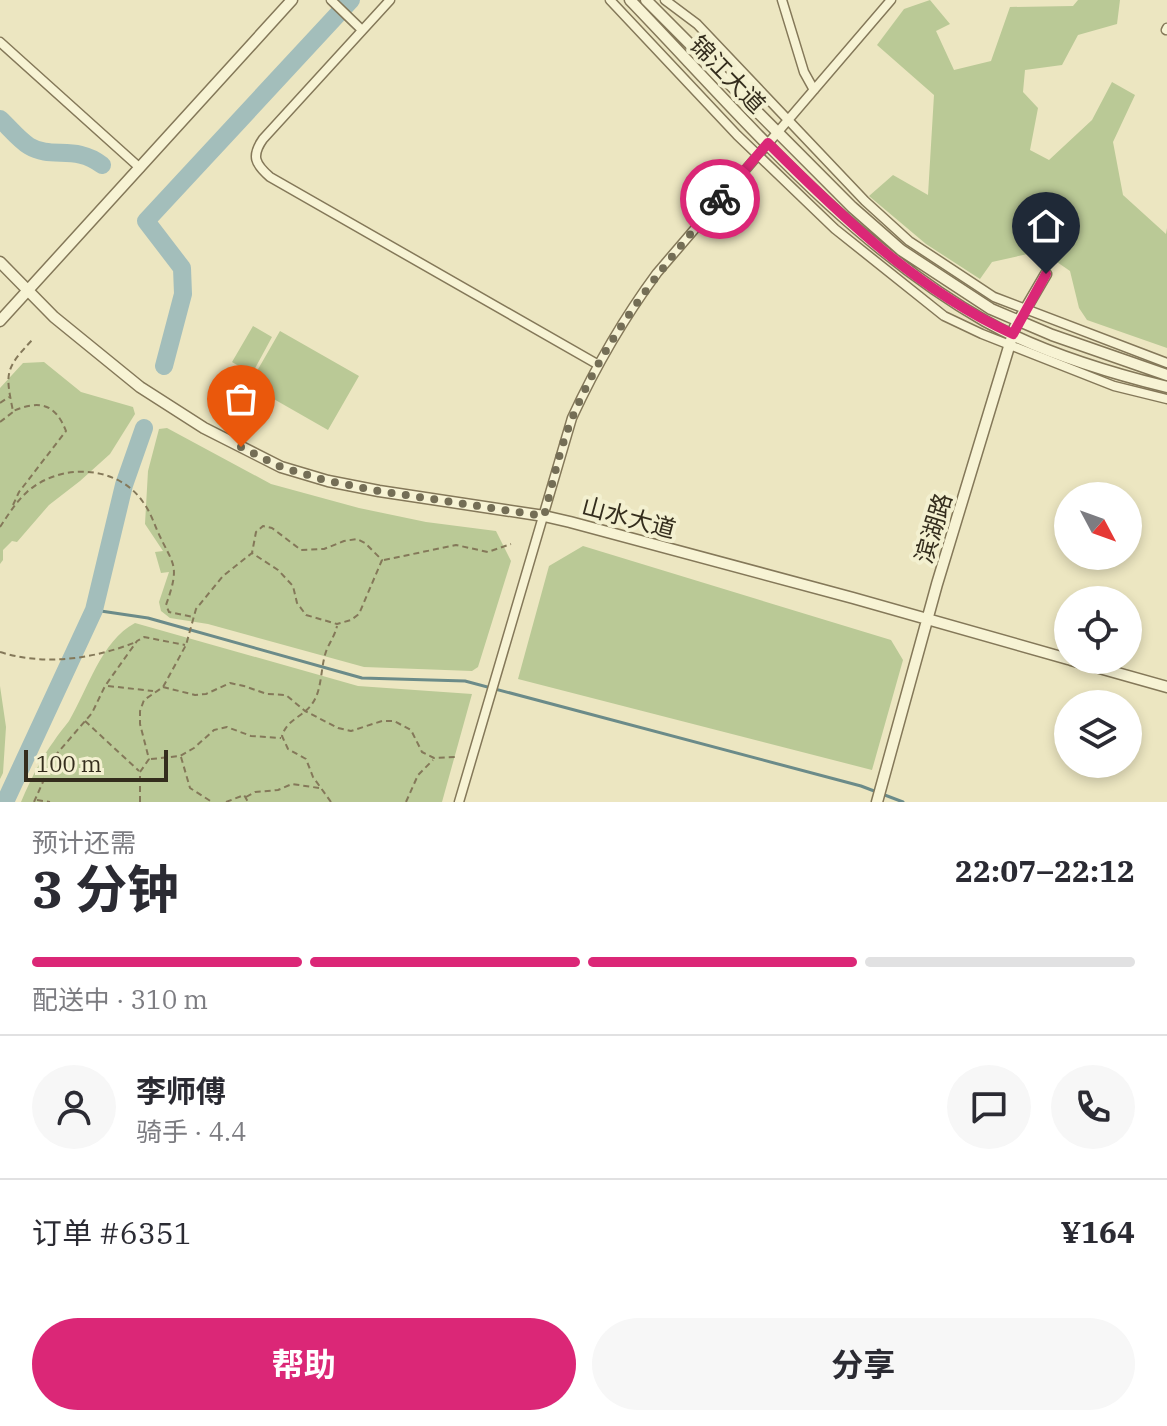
<!DOCTYPE html>
<html lang="zh">
<meta charset="utf-8">
<style>
body{margin:0;font-family:"IBM Plex Serif","Noto Sans SC",serif;background:#f7f7f7;color:#2b2b33;height:100vh;display:flex;flex-direction:column;font-size:30px;white-space:nowrap}
*{box-sizing:border-box;margin:0}
p{font-size:26px;color:#7c7c81}
.icon{flex:none;width:44px;height:44px;fill:none;stroke:currentColor;stroke-width:2;stroke-linecap:round;stroke-linejoin:round}
.map{position:relative;height:802px;overflow:hidden}
.drawer{display:flex;flex-direction:column;background:#fff;flex:1}
.drawer>*{flex:none}
.needle{width:52px;rotate:131deg}
.buttons{position:absolute;left:1054px;top:482px;display:grid;gap:16px}
.buttons a{display:grid;place-items:center;width:88px;height:88px;border-radius:50%;background:#fff;box-shadow:0 4px 12px #0003;font-size:40px}
.scale{position:absolute;left:24px;bottom:20px;width:144px;box-sizing:border-box;padding-left:8px;border:4px solid #342d1d;border-top:0;font-size:22px;line-height:28px;white-space:nowrap;color:#342d1d;-webkit-text-stroke:6px #f3f0d0;paint-order:stroke}
.pin{position:absolute;display:grid;place-items:center;width:68px;height:68px;color:#fff;margin:-82px -34px;border-radius:50% 50% 50% 0;rotate:-45deg;box-shadow:0 0 8px #0007}
.pin .icon{rotate:45deg}
.courier{position:absolute;display:grid;place-items:center;width:80px;height:80px;margin:-40px;border:6px solid #db2777;border-radius:50%;background:#fff;color:#222;box-shadow:0 2px 10px #0007}
.overview em{font-style:normal;font-weight:700}
.overview div{display:flex;flex-direction:column-reverse}
.overview{display:flex;align-items:center;justify-content:space-between;height:136px;padding:0 32px}
h1{font-size:52px;font-weight:700;line-height:60px}
.bar{display:grid;grid-template-columns:repeat(4,1fr);gap:12px 8px;align-content:center;height:96px;padding:0 32px}
.bar i{height:10px;border-radius:6px;background:#e1e1e2}
.bar .selected{background:#db2777}
.bar p{grid-column:span 4}
.line{display:flex;align-items:center;gap:20px;padding:0 32px;border-top:2px solid #e1e1e2}
.line div{flex:1}
.round{display:grid;place-items:center;flex:none;width:84px;height:84px;border-radius:42px;background:#f7f7f7}
.cta{display:flex;gap:16px;margin-top:auto;padding:16px 32px}
.cta a{flex:1;height:92px;border-radius:48px;background:#db2777;color:#fff;font-size:32px;font-weight:700;line-height:92px;text-align:center}
.cta a+a{background:#f7f7f7;color:#2b2b33}
.map>svg:first-child{display:block}
.green{fill:#bac996}
.lines{fill:none;stroke-linecap:round;stroke-linejoin:round}
.stream{stroke:#6b8b89;stroke-width:3}
.river{stroke:#a3bebb;stroke-width:18}
.minor-casing{stroke:#847859;stroke-width:11}
.tertiary-casing{stroke:#847859;stroke-width:13}
.path{stroke:#847859;stroke-width:2;stroke-dasharray:6 4;stroke-linecap:butt}
.minor{stroke:#f7f3d4;stroke-width:8}
.tertiary{stroke:#f7f3d4;stroke-width:10}
.done{stroke:#746e56;stroke-width:8;stroke-dasharray:0 14.4}
.route{stroke:#db2777;stroke-width:10}
.labels{text-anchor:middle;dominant-baseline:central;stroke-width:8;stroke-linejoin:round;paint-order:stroke}
.street-label{font-size:24px;fill:#342d1d;stroke:#f3f0d0}
</style>
<div class="map">
<svg width="1167" height="802" viewBox="0 0 1167 802">
<rect width="100%" height="100%" fill="#ece6c1"/>
<path class="green" d="M 930,0 L 950,24 L 936,31 L 954,70 L 991,61 L 1010,7 L 1073,6 L 1078,0 L 1120,0 L 1117,24 L 1078,35 L 1062,65 L 1025,70 L 1023,92 L 1038,108 L 1030,150 L 1049,160 L 1092,120 L 1112,82 L 1135,95 L 1113,142 L 1123,195 L 1166,234 L 1167,228 L 1167,348 L 1087,320 L 1079,308 L 1070,271 L 1041,251 L 992,262 L 980,279 L 926,244 L 869,196 L 893,175 L 928,195 L 934,95 L 877,45 L 904,9 Z
M 253,326 L 272,337 L 252,374 L 232,362 Z
M 280,331 L 359,376 L 328,430 L 249,385 Z
M 44,362 L 81,392 L 133,407 L 135,414 L 110,454 L 80,481 L 49,505 L 17,542 L 12,541 L 3,550 L 3,560 L 0,564 L 0,388 L 23,363 Z
M 167,428 L 271,484 L 359,508 L 426,522 L 496,531 L 511,561 L 478,667 L 472,671 L 364,667 L 208,624 L 170,618 L 161,611 L 159,602 L 169,572 L 161,573 L 155,552 L 163,551 L 145,524 L 148,471 L 159,429 Z
M 583,546 L 891,640 L 903,660 L 872,770 L 518,679 L 549,566 Z
M 135,623 L 358,686 L 472,694 L 442,802 L 21,802 C 30,781 40,760 54,741 C 58,734 64,728 69,721 C 88,689 101,641 135,623 Z
M 0,686 L 6,727 L 3,773 L 0,779 Z"/>
<g class="lines">
<path class="stream" d="M 94,610 L 148,618 L 362,678 L 465,681 L 861,786 L 903,802"/>
<path class="river" d="M 0,119 C 9,127 18,139 29,146 C 52,160 75,144 102,165
M 164,366 L 183,294 L 182,268 L 146,221 L 351,0
M 5,802 L 94,610 L 124,485 L 144,428"/>
<g class="minor-casing">
<path id="minor" d="M 331,0 L 362,30
M 390,0 L 263,139 C 251,156 255,164 270,177 L 597,364
M 610,0 L 737,135 L 835,229 L 944,316 L 982,334 L 1114,386 L 1167,399
M 665,0 L 697,24 L 865,201 L 909,241 L 994,297 L 1167,363
M 782,0 L 804,72 L 814,90
M 1166,30 L 1167,28
M 0,42 L 140,168
M 459,802 L 572,418 C 596,366 623,319 657,273 L 891,0"/>
</g>
<g class="tertiary-casing">
<path id="tertiary" d="M 630,0 C 740,114 845,241 985,321 C 1040,352 1106,372 1167,387
M 646,0 L 852,207 L 901,250 L 991,309 L 1052,335 L 1167,375
M 0,262 L 54,317 L 140,387 L 204,428 L 281,467 L 328,481 L 379,491 L 544,516 L 570,522 L 853,598 L 1068,659
M 0,321 L 292,0
M 1071,660 L 1167,687
M 877,802 L 937,584 L 1015,327 L 1046,274"/>
</g>
<path class="path" d="M 0,403 L 9,397
M 0,422 L 13,412
M 13,505 L 19,492 L 66,431 C 55,403 39,400 13,411 C 5,372 5,369 33,339
M 0,527 C 8,515 16,502 27,492 C 59,463 117,464 143,502 C 149,510 153,520 157,530 C 173,566 181,563 166,605 L 169,612 L 193,617
M 384,560 L 456,545 L 488,552 L 511,544
M 0,652 C 44,666 94,659 136,642
M 108,686 L 153,691
M 163,687 L 195,695 L 206,694 L 230,683 L 244,686 L 267,694 L 286,695 L 305,711 L 338,728 L 351,731 L 382,721 L 394,721 L 411,730 L 422,752 L 434,758 L 457,757
M 85,721 L 139,771
M 181,757 L 190,788 L 212,802
M 151,759 L 180,756 L 194,748 L 214,730 L 227,727 L 251,736 L 281,738
M 246,797 L 255,792 L 278,790 L 292,784 L 319,788
M 37,800 L 50,802
M 34,802 L 54,757 L 92,713 L 105,686 L 137,641 L 144,637 L 185,645
M 140,802 L 140,772 L 149,759 L 140,724 L 140,711 L 144,700 L 163,687 L 186,645 L 196,609 L 223,576 L 252,553 L 278,570 L 293,586 L 297,603 L 306,615 L 337,624 L 351,620 L 359,614 L 382,560 L 365,543 L 357,539 L 344,541 L 324,549 L 301,550 L 272,528 L 263,526 L 256,532 L 252,553
M 226,802 L 244,795 L 248,802
M 331,802 L 313,777 L 306,759 L 288,749 L 282,736 C 287,719 303,717 312,704 C 323,689 320,666 327,649 C 331,640 335,635 337,626
M 406,802 L 418,775 L 433,760"/>
<use href="#minor" class="minor"/>
<use href="#tertiary" class="tertiary"/>
</g>
<g class="lines">
<path class="done" d="M 241,447 L 281,467 L 328,481 L 379,491 L 544,516 C 553,482 560,447 573,416 C 608,333 662,267 720,199"/>
<path class="route" d="M 720,199 L 768,143 C 842,217 917,290 1013,334 L 1046,274"/>
</g>
<g class="labels">
<g class="street-label">
<text transform="translate(728 74) rotate(46)">锦江大道</text>
<text transform="translate(629 517) rotate(15)">山水大道</text>
<text transform="translate(933 528) rotate(-73)">滨湖路</text>
</g>
</g>
</svg>
<div class="buttons">
<a><svg class="needle" viewBox="-14 -14 28 28"><path d="M0-13l5 13h-10z" fill="#e53935"/><path d="M0 13l5-13h-10z" fill="#7c7c81"/></svg></a>
<a><svg class="icon" aria-label="locate" viewBox="0 0 24 24"><circle cx="12" cy="12" r="6"/><path d="M12 2v4M12 18v4M2 12h4M18 12h4"/></svg></a>
<a><svg class="icon" aria-label="layers" viewBox="0 0 24 24"><path d="M12 4l9 5-9 5-9-5zM3 14l9 5 9-5"/></svg></a>
</div>
<div class="scale">100 m</div>
<div class="pin" style="left:241px;top:447px;background:#ea580c"><svg class="icon" aria-label="bag" viewBox="0 0 24 24"><path d="M5 8h14l-1 12H6zM9 8a3 3 0 0 1 6 0"/></svg></div>
<div class="pin" style="left:1046px;top:274px;background:#1f2937"><svg class="icon" aria-label="home" viewBox="0 0 24 24"><path d="M3 11l9-7 9 7M6 9v11h12V9"/></svg></div>
<div class="courier" style="left:720px;top:199px"><svg class="icon" aria-label="bike" viewBox="0 0 24 24"><circle cx="6" cy="16" r="4"/><circle cx="18" cy="16" r="4"/><path d="M6 16l4-8h5l3 8M10 8l3 8H6M13 5h3"/></svg></div>
</div>
<section class="drawer">
<div class="overview"><div><h1>3 分钟</h1><p>预计还需</p></div><em>22:07–22:12</em></div>
<div class="bar"><i class="selected"></i><i class="selected"></i><i class="selected"></i><i></i><p>配送中 · 310 m</p></div>
<div class="line" style="height:144px"><a class="round"><svg class="icon" aria-label="person" viewBox="0 0 24 24"><circle cx="12" cy="8" r="4"/><path d="M4 21q1-7 8-7t8 7"/></svg></a><div><b>李师傅</b><p>骑手 · 4.4</p></div><a class="round"><svg class="icon" aria-label="chat" viewBox="0 0 24 24"><path d="M4 5h16v11H9l-5 4z"/></svg></a><a class="round"><svg class="icon" aria-label="phone" viewBox="0 0 24 24"><path d="M5 4h4l2 5-3 2q2 4 5 5l2-3 5 2v4C11 20 4 13 5 4z"/></svg></a></div>
<div class="line" style="height:104px"><div>订单 #6351</div><b>¥164</b></div>
<div class="cta"><a>帮助</a><a>分享</a></div>
</section>
